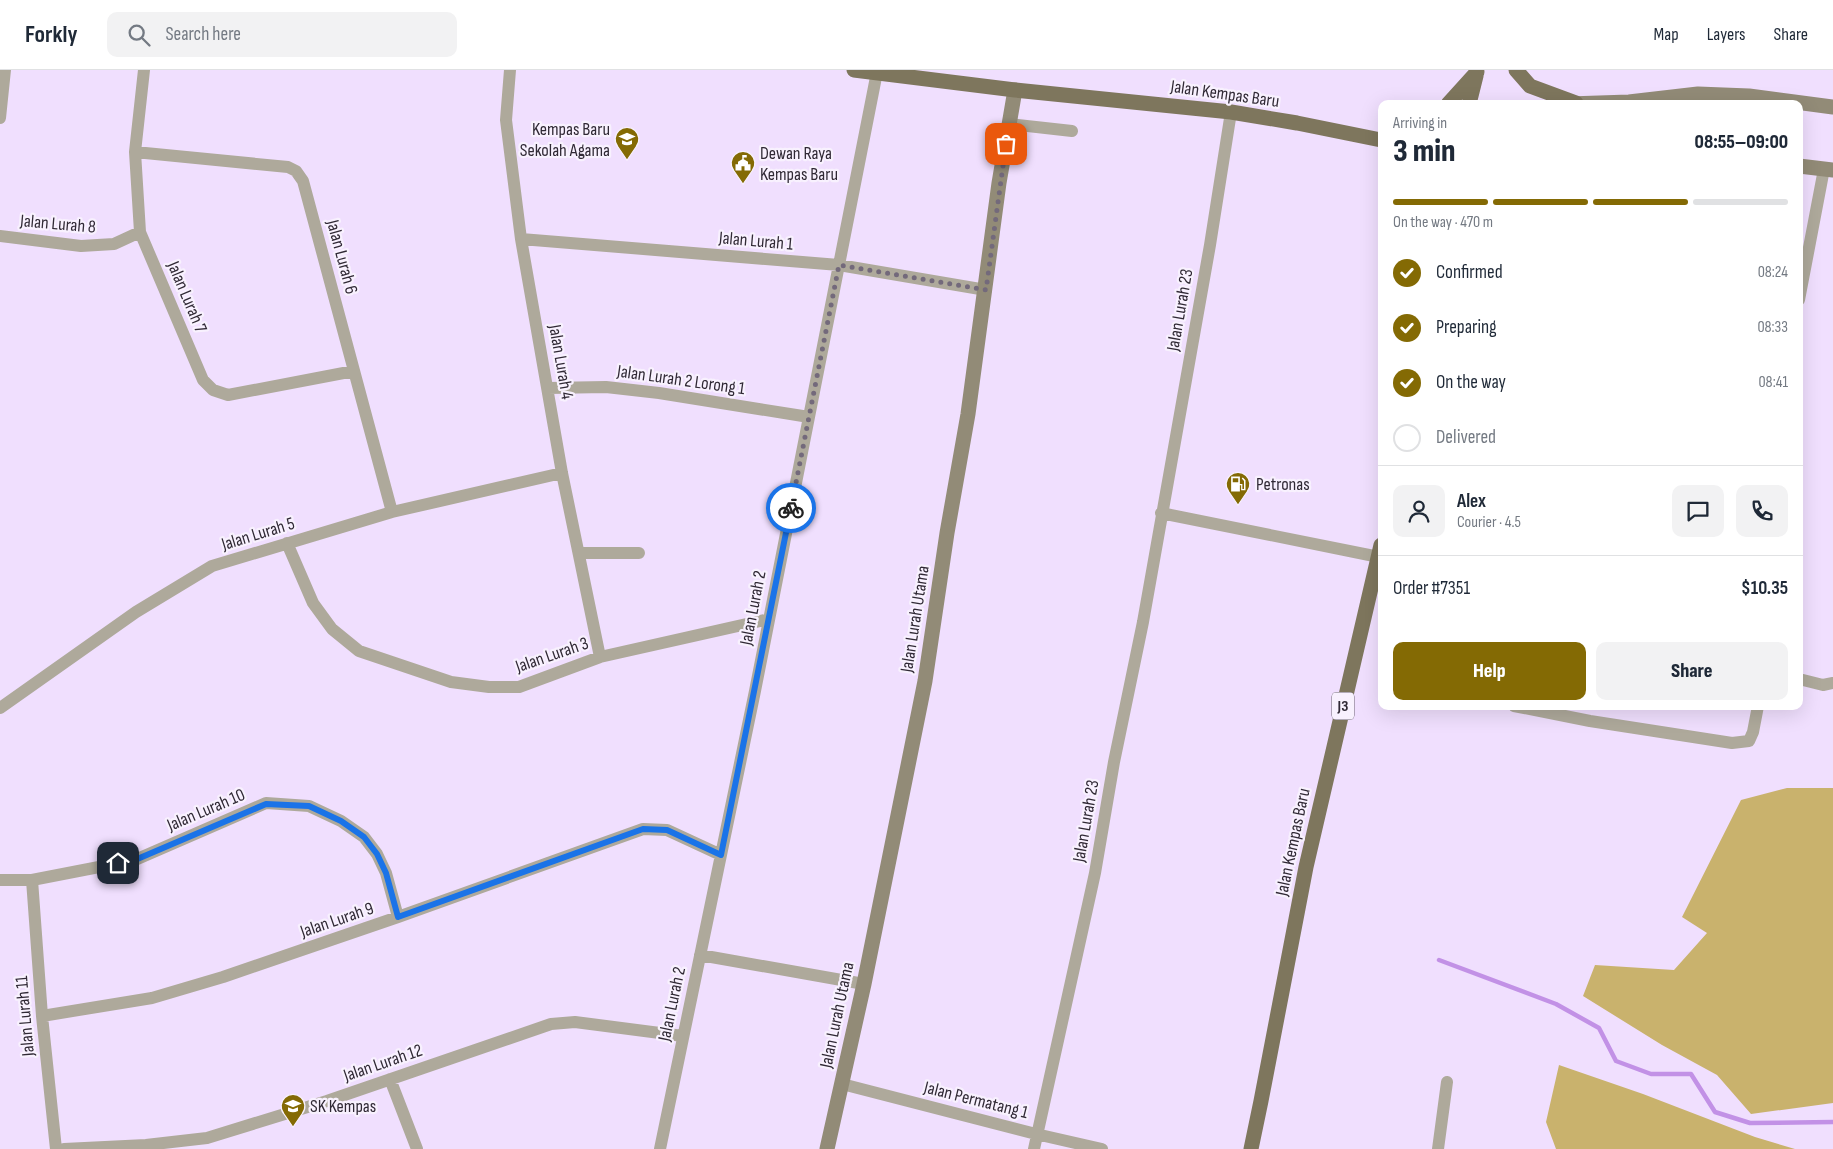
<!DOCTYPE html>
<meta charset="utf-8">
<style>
body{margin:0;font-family:"Sofia Sans Condensed",sans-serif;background:#f2f2f3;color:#1f2937;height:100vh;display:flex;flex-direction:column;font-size:19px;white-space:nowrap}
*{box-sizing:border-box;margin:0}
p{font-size:16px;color:#747a83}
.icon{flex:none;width:28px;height:28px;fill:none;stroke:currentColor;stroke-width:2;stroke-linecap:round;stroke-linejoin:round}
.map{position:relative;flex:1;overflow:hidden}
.drawer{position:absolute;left:1378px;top:30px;width:425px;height:610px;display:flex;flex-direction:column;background:#fff;border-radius:10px;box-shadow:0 5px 20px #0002}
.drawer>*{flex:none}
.pin{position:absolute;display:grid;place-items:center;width:42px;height:42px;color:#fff;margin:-21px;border-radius:10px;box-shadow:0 2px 8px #0006}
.courier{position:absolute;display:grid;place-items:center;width:50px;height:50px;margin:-25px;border:4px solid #1a73e8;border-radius:50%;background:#fff;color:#222;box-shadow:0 1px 6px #0007}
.head em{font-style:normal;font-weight:800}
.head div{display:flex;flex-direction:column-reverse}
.head{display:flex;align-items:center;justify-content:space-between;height:85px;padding:0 15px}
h1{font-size:32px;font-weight:800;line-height:38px}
.bar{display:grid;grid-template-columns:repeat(4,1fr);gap:8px 5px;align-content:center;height:60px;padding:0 15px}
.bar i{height:6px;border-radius:4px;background:#e0e1e3}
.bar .on{background:#846a04}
.bar p{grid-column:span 4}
.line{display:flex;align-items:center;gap:12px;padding:0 15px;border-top:1px solid #e0e1e3}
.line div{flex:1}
.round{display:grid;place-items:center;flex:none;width:52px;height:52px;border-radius:10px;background:#f2f2f3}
ol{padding:0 15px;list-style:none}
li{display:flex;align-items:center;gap:15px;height:55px}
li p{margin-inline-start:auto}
li .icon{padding:5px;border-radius:50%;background:#846a04;color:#fff;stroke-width:4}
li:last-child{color:#747a83}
li i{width:28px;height:28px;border:2px solid #e0e1e3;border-radius:50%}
.button{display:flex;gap:10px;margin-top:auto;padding:10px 15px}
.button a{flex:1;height:58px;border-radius:10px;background:#846a04;color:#fff;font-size:20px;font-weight:800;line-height:58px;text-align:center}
.button a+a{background:#f2f2f3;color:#1f2937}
header{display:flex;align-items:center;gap:30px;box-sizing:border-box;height:70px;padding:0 25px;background:#fff;border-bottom:1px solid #e0e1e3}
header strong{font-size:24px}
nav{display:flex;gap:28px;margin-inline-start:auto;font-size:18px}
.search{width:350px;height:45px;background:#f2f2f3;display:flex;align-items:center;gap:12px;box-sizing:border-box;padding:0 18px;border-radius:10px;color:#747a83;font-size:19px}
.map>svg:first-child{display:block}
.green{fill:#c9b26d}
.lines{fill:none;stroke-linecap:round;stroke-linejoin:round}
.stream{stroke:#c291e6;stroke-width:4.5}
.street{stroke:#aea99b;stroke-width:12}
.secondary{stroke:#928b77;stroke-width:15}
.primary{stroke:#7e765d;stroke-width:15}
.done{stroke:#73697b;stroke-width:5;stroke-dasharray:0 9}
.route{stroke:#1a73e8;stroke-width:6}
.labels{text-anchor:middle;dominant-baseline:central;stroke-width:4.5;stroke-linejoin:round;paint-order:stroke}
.shield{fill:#f8f1fe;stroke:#6c6571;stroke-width:1}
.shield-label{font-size:16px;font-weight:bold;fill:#302935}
.street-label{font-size:18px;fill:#302935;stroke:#f8f1fe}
.poi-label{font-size:18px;fill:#302935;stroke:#f8f1fe;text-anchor:start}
</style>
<header>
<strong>Forkly</strong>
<div class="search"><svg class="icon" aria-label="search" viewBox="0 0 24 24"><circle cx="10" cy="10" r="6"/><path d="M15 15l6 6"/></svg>Search here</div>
<nav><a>Map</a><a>Layers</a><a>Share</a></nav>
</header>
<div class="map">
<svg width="1833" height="1079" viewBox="0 0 1833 1079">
<rect width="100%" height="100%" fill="#f0dffe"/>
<path class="green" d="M 1787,718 L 1833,718 L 1833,1033 L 1751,1044 L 1717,1005 L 1662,975 L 1583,926 L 1595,895 L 1674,900 L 1707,863 L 1682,847 L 1741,730 Z
M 1559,995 L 1643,1024 L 1755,1067 L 1795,1079 L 1556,1079 L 1546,1052 Z"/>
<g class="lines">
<path class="stream" d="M 1439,890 L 1556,934 L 1599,958 L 1616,991 L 1651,1004 L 1691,1004 L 1715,1042 L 1750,1053 L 1833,1052"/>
<path class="street" d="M 144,0 L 135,82 L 140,162 L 203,310 L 213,320 L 228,325 L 354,301
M 510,0 L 506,50 L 521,169 L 562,403 L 600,587
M 0,48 L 5,0
M 1009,54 L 1072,61
M 135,82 L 288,97 L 296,101 L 303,111 L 392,442
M 0,166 L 81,176 L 114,174 L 140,162
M 521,169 L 839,195 L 986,220
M 1799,230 L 1824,99
M 548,318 L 606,317 L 659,323 L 809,347
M 1161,443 L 1379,487
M 287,473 L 313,533 L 332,559 L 359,581 L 451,612 L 489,617 L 519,617 L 600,587 L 769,549
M 579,483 L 639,483
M 1799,609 L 1823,615 L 1833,613
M 1514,636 L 1590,651 L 1732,673 L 1749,671 L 1753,662 L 1758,636
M 0,638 L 136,542 L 212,496 L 392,442 L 562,403
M 0,810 L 32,810 L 135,790 L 266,733 L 309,736 L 341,751 L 364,767 L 377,784 L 386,803 L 398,847
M 32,810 L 42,946 L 56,1079
M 700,885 L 864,914
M 42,946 L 152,928 L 223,907 L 398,847 L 643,759 L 667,760 L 721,785
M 390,1009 L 417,1079
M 842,1014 L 1036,1064 L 1102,1079
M 64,1079 L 146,1075 L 207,1068 L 327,1031 L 551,954 L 575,952 L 683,966
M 660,1079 L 755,621 L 877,2
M 1034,1079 L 1095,803 L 1114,692 L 1143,552 L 1210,175 L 1231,42
M 1438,1079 L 1447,1012"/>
<path class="secondary" d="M 1569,34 L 1629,32 L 1698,24 L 1749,26 L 1833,37
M 1799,96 L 1833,100
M 827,1079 L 864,914 L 925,611 L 947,463 L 968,344 L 999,113 L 1015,20"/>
<path class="primary" d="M 854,0 L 1015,20 L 1231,42 L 1297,53 L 1381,70
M 1516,0 L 1530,16 L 1576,33
M 1448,34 L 1477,2
M 1469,34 L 1476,6
M 1251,1079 L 1261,1031 L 1306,797 L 1381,475"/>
</g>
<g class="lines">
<path class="done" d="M 791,438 L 839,195 L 986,220 L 1006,74"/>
<path class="route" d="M 118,793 L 135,790 L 266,734 L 309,736 L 341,751 L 364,767 L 377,784 L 386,803 L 398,847 L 643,759 L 667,760 L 721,785 L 791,438"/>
</g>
<defs>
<g id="school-pin" transform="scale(1.25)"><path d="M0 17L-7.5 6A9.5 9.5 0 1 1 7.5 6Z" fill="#846a04" stroke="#f8f1fe"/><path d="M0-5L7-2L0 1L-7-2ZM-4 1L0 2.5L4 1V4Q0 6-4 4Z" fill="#fff"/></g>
<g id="civic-pin" transform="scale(1.25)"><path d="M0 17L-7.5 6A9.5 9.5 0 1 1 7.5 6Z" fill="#846a04" stroke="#f8f1fe"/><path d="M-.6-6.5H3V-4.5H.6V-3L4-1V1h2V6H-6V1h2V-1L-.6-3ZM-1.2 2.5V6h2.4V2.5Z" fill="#fff"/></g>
<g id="fuel-pin" transform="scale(1.25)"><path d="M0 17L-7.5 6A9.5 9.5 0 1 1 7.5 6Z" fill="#846a04" stroke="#f8f1fe"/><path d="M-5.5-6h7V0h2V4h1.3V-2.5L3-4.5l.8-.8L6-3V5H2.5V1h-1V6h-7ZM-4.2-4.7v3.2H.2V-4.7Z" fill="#fff"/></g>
</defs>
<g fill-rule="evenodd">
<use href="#school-pin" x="627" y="69"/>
<use href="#civic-pin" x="743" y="93"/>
<use href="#fuel-pin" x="1238" y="414"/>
<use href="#school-pin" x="293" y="1036"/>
</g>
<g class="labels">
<rect class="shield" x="1332" y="622.5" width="22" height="27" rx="4"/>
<g class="shield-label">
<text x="1343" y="636">J3</text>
</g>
<g class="street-label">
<text transform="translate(1225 24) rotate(8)">Jalan Kempas Baru</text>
<text transform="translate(58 154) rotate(5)">Jalan Lurah 8</text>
<text transform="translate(756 171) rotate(5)">Jalan Lurah 1</text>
<text transform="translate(342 187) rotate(75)">Jalan Lurah 6</text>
<text transform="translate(187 227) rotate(67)">Jalan Lurah 7</text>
<text transform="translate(1180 240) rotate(-80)">Jalan Lurah 23</text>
<text transform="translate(561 292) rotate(80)">Jalan Lurah 4</text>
<text transform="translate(681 310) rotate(8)">Jalan Lurah 2 Lorong 1</text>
<text transform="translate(258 464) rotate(-17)">Jalan Lurah 5</text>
<text transform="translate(753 538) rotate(-79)">Jalan Lurah 2</text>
<text transform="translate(915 549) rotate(-81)">Jalan Lurah Utama</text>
<text transform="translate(552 585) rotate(-19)">Jalan Lurah 3</text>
<text transform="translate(206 740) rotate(-23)">Jalan Lurah 10</text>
<text transform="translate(1086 751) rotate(-80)">Jalan Lurah 23</text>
<text transform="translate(1293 772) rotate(-78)">Jalan Kempas Baru</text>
<text transform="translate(337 850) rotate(-19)">Jalan Lurah 9</text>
<text transform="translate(672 934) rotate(-78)">Jalan Lurah 2</text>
<text transform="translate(837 945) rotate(-78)">Jalan Lurah Utama</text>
<text transform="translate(25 946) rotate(-95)">Jalan Lurah 11</text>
<text transform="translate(383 993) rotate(-19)">Jalan Lurah 12</text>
<text transform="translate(976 1030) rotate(14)">Jalan Permatang 1</text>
</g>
<g class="poi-label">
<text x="610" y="59" text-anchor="end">Kempas Baru<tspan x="610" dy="21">Sekolah Agama</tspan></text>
<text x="760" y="83">Dewan Raya<tspan x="760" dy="21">Kempas Baru</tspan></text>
<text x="1256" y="414">Petronas</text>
<text x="310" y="1036">SK Kempas</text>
</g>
</g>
</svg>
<div class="pin" style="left:1006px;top:74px;background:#ea580c"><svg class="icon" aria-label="bag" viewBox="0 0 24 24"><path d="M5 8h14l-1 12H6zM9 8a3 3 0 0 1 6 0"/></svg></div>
<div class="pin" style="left:118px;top:793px;background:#1f2937"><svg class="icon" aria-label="home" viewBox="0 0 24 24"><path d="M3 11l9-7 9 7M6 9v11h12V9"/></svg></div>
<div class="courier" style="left:791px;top:438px"><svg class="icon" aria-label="bike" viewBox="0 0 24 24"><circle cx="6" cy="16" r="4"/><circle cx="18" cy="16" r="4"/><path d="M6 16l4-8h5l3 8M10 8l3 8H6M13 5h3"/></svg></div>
<section class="drawer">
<div class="head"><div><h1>3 min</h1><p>Arriving in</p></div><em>08:55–09:00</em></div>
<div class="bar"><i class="on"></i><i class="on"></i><i class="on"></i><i></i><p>On the way · 470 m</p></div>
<ol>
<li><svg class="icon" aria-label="check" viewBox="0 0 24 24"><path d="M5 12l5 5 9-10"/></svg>Confirmed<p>08:24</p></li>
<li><svg class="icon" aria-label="check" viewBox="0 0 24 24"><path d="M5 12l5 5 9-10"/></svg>Preparing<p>08:33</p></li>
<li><svg class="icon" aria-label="check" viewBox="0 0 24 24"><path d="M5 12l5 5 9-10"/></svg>On the way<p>08:41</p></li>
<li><i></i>Delivered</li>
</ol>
<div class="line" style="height:90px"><a class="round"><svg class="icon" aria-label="person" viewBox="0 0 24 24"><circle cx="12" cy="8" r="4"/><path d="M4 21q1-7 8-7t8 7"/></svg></a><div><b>Alex</b><p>Courier · 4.5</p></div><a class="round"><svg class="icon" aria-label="chat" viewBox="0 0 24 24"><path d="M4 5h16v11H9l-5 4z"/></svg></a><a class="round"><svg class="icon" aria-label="phone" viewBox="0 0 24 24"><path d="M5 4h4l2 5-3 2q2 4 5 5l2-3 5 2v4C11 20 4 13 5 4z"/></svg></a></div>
<div class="line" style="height:65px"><div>Order #7351</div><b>$10.35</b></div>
<div class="button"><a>Help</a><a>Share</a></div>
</section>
</div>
